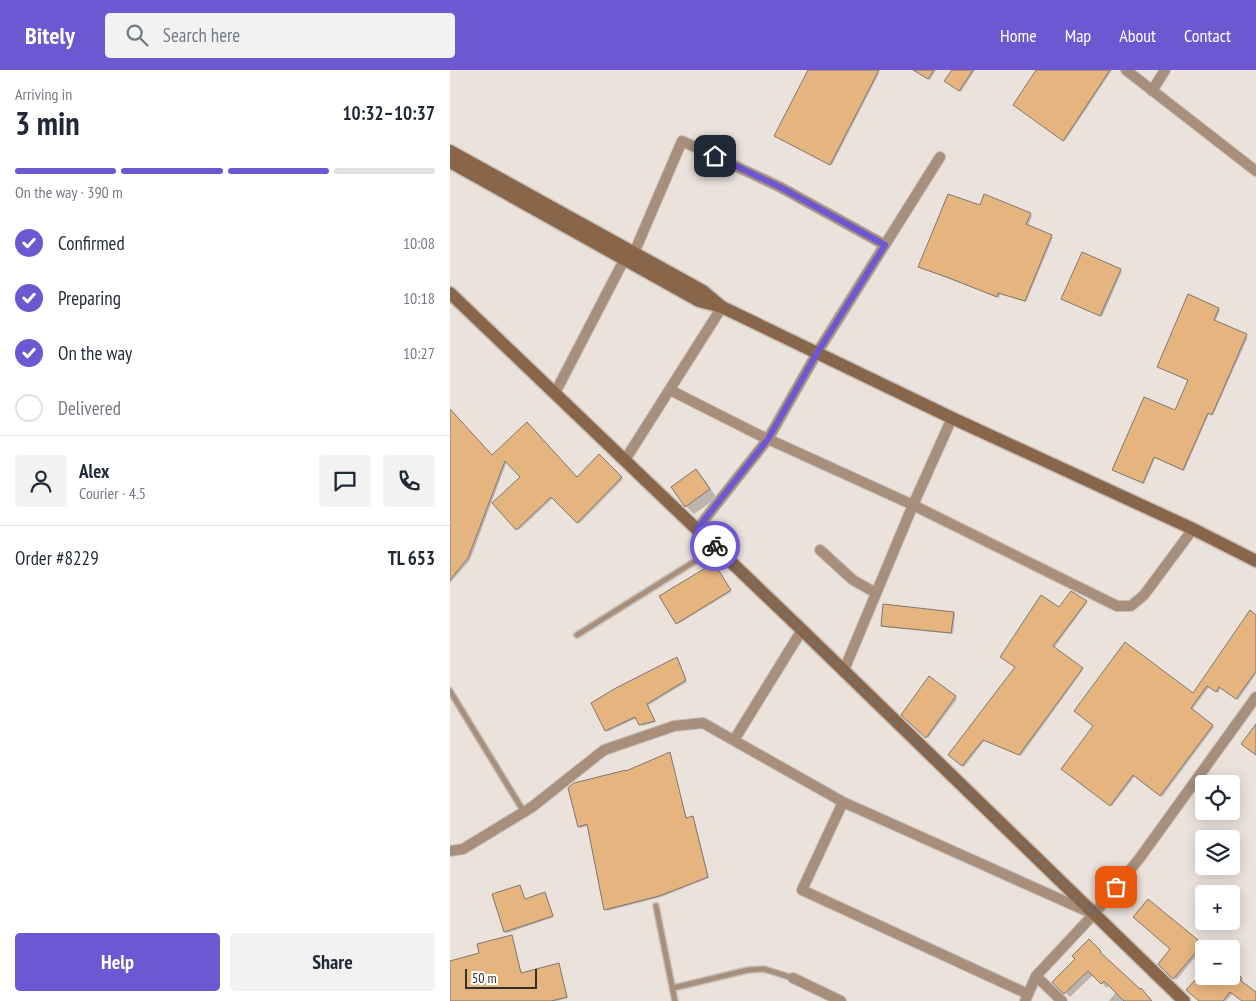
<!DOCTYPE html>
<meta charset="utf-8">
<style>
body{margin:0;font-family:"PT Sans Narrow",sans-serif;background:#f2f2f3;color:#1f2937;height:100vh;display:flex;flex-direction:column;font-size:19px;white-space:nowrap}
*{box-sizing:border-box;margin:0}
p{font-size:16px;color:#747a83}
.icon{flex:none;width:28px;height:28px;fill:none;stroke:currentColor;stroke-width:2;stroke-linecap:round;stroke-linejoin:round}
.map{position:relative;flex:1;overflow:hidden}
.details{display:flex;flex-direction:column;background:#fff;width:450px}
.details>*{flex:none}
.buttons{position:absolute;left:745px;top:705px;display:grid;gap:10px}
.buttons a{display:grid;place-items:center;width:45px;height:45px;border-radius:5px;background:#fff;box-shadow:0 2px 12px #0003;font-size:25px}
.scale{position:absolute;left:15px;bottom:12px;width:72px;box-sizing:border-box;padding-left:5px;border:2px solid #33302d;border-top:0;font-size:14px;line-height:18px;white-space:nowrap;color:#33302d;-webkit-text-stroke:4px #fff;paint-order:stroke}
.pin{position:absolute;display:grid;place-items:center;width:42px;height:42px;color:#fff;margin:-21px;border-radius:10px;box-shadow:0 2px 8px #0006}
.courier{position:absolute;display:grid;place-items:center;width:50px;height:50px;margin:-25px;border:4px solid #6d58d2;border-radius:50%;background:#fff;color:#222;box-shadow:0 1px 6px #0007}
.overview em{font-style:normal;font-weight:600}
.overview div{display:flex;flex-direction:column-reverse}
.overview{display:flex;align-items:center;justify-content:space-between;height:85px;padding:0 15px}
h1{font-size:32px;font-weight:600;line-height:38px}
.bar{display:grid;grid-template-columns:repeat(4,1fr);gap:8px 5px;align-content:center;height:60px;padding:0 15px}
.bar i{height:6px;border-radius:4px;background:#e0e1e3}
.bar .active{background:#6d58d2}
.bar p{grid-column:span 4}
.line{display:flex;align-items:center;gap:12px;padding:0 15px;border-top:1px solid #e0e1e3}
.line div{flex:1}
.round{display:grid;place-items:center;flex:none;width:52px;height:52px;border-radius:5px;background:#f2f2f3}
ol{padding:0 15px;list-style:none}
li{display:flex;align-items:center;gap:15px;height:55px}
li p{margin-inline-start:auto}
li .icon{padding:5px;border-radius:50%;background:#6d58d2;color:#fff;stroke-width:4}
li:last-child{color:#747a83}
li i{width:28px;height:28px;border:2px solid #e0e1e3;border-radius:50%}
.primary-button{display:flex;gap:10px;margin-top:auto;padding:10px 15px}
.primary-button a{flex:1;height:58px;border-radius:5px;background:#6d58d2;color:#fff;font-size:20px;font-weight:600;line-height:58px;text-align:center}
.primary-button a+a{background:#f2f2f3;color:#1f2937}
header{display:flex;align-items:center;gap:30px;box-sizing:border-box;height:70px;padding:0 25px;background:#6d58d2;color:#fff}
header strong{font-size:24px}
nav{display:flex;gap:28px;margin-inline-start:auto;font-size:18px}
.search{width:350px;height:45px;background:#f2f2f3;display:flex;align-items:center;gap:12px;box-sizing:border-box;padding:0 18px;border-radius:5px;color:#747a83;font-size:19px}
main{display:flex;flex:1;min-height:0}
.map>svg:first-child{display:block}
.shadow{fill:#0003}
.building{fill:#e6b47e;stroke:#7f7870}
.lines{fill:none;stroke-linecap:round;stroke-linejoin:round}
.lane-casing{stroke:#c6bfb8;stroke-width:8}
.street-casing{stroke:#c6bfb8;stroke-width:12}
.secondary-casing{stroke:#c6bfb8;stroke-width:15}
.lane{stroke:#a88f7b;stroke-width:5}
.street{stroke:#a88f7b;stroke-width:10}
.secondary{stroke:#896549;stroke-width:12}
.done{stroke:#736f6a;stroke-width:5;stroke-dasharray:0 9}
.route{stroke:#6d58d2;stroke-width:6}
</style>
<header>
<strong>Bitely</strong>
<div class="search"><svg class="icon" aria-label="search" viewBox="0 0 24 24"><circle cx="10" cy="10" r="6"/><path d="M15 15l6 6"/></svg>Search here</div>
<nav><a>Home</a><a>Map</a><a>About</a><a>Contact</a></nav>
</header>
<main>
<section class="details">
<div class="overview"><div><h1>3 min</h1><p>Arriving in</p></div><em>10:32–10:37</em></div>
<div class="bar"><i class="active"></i><i class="active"></i><i class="active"></i><i></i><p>On the way · 390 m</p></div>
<ol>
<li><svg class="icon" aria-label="check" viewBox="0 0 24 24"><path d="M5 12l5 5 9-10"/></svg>Confirmed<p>10:08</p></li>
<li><svg class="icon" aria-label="check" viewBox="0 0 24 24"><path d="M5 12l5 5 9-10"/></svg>Preparing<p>10:18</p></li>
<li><svg class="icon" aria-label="check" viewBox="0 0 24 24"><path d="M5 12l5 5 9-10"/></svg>On the way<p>10:27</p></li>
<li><i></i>Delivered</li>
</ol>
<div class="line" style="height:90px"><a class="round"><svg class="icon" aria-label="person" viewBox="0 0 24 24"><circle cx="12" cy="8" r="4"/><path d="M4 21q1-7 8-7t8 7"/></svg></a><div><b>Alex</b><p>Courier · 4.5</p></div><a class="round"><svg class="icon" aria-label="chat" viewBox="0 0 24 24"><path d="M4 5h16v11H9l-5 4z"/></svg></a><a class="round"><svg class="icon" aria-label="phone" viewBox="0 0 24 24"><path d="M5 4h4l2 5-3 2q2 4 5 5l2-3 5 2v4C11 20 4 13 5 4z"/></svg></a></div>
<div class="line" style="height:65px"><div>Order #8229</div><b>TL 653</b></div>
<div class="primary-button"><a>Help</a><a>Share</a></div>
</section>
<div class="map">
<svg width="806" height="931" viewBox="0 0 806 931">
<rect width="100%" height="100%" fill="#ebe3db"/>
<path class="shadow" d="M 360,0 L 424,0 L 429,3 L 382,95 L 328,67 Z
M 464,0 L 486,0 L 480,10 Z
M 503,0 L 525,0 L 511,22 L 497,13 Z
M 588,0 L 662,0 L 615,71 L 595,58 Z
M 531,137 L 580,144 L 582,146 L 578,156 L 603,167 L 576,232 L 550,224 L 549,228 L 469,197 Z
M 670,200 L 672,201 L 652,247 L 613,229 Z
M 769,239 L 770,240 L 765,252 L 798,267 L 763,345 L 759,344 L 734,401 L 705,388 L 694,414 L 665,401 L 726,342 L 739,311 L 710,298 Z
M 0,343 L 42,386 L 127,408 L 149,386 L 173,409 L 129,454 L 103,428 L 69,460 L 44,434 L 72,407 L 57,391 L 20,490 L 0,513 Z
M 246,401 L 254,409 L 267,428 L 244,444 L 236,436 Z
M 266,496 L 281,522 L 228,554 L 227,553 Z
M 636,532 L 637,533 L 604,578 L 633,600 L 571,686 L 535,670 L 514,697 L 501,686 L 609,538 Z
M 503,543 L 505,544 L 503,564 L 434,557 L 432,556 Z
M 806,547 L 806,604 L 788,630 L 771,618 L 768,623 L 759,617 L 742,640 L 764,657 L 712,727 L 685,706 L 662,736 L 614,700 L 743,624 Z
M 227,588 L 237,612 L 197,636 L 206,652 L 192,656 L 187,648 L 157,662 L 156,660 Z
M 480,608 L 507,629 L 478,668 L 453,644 Z
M 219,683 L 237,749 L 242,747 L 244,749 L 259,808 L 211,827 L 157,841 L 138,756 L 130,758 L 129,756 L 177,702 Z
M 70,816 L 75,830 L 95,824 L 104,847 L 57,863 L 55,862 Z
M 698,831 L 754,877 L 726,910 L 709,894 L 722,879 Z
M 62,867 L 72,904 L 108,895 L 118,928 L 107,931 L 0,931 L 0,892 L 31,884 Z
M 639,871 L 655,887 L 654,888 L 701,931 L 659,931 L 666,922 L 659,915 L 657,918 L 643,905 L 620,927 L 604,912 L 627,889 Z
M 781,900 L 793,910 L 791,912 L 806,923 L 806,931 L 793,931 L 783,923 L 776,931 L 750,931 L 754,906 L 781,906 Z"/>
<path class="building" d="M 358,0 L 429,0 L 380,95 L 324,66 Z
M 463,0 L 484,0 L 478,9 Z
M 502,0 L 523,0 L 509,21 L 494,11 Z
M 586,0 L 660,0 L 613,71 L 563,35 Z
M 498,124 L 530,135 L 534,124 L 581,143 L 576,154 L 602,165 L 575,231 L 548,223 L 547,227 L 499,208 L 468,197 Z
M 632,182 L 671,199 L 650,246 L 611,229 Z
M 738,224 L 769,238 L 764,250 L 797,264 L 762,345 L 758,343 L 733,400 L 704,387 L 693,413 L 662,400 L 694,327 L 725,340 L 738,310 L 707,297 Z
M 0,339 L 42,385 L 77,352 L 127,407 L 149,384 L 172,407 L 127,453 L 101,427 L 66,460 L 42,433 L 70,407 L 55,391 L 18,488 L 0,510 Z
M 246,399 L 260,419 L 235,437 L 221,417 Z
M 264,493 L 281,520 L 226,554 L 209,526 Z
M 621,521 L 637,531 L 603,576 L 633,598 L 569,685 L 533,670 L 512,696 L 498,685 L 565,597 L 550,587 L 591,525 L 609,537 Z
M 433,534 L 504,542 L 501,563 L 431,556 Z
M 800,540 L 806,545 L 806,601 L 786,629 L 769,617 L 766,622 L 757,616 L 741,638 L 763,655 L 710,726 L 683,705 L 660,736 L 611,699 L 643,656 L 624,641 L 675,572 L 743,623 Z
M 227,587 L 236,610 L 197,634 L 205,651 L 189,655 L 185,647 L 155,661 L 141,633 L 164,619 Z
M 479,606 L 506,626 L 476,668 L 451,645 Z
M 806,654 L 806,685 L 791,674 Z
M 220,682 L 236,748 L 243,746 L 258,807 L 209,826 L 154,840 L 137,754 L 128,757 L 118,718 L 124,713 L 176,700 L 176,701 Z
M 70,815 L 75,829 L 95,822 L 103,846 L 54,862 L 42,824 Z
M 698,829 L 753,874 L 723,909 L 708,894 L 720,879 L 683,847 Z
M 62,865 L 71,903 L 109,893 L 117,927 L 101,931 L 0,931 L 0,891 L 29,883 L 27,874 Z
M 639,869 L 651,881 L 650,882 L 690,919 L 691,918 L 702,931 L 674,931 L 654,911 L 651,914 L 638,901 L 614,924 L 602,912 L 625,889 L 622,886 Z
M 781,898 L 792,908 L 790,910 L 806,922 L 806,931 L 792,931 L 780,922 L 773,931 L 749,931 L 736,920 L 754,900 L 754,906 L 781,906 Z"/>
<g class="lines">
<g class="lane-casing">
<path id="lane" d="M 127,565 L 266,478
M 0,621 L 74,742
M 206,836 L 225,931
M 223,918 L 298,900 L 314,899 L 343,908"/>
</g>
<g class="street-casing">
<path id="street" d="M 676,0 L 806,101
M 702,21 L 715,0
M 184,183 L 232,71 L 330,117 L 435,175
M 220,320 L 309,365 L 463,435 L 667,536 L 681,536 L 694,525 L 743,459
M 105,323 L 174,190
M 175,390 L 272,237
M 247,459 L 318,369 L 367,283 L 490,87
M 370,480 L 403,510 L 426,523
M 394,600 L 463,435 L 502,348
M 284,670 L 352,560
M 393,732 L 352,820 L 578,924
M 0,781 L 13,779 L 82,737 L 154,680 L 224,656 L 253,653 L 393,732 L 641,843
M 586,906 L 612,931
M 343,908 L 391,931
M 575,931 L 586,906 L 644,844 L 689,789 L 806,627"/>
</g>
<g class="secondary-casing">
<path id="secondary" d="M 0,81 L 253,221 L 272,237 L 249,231 L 0,92
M 0,223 L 352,560 L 734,931
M 272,237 L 502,348 L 743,459 L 806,491"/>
</g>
<use href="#lane" class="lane"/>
<use href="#street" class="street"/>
<use href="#secondary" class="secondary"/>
</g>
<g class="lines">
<path class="done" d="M 265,476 L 644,844 L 666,817"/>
<path class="route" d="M 265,86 L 330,117 L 435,175 L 367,283 L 318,369 L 247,459 L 265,476"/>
</g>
</svg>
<div class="buttons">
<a><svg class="icon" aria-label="locate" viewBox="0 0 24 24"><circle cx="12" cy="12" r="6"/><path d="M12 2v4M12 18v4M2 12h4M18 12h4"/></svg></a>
<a><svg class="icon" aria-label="layers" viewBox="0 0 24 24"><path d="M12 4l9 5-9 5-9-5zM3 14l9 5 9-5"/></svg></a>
<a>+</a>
<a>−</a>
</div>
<div class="scale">50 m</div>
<div class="pin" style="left:666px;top:817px;background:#ea580c"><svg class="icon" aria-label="bag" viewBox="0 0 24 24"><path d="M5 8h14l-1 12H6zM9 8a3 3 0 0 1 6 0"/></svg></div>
<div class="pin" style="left:265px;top:86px;background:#1f2937"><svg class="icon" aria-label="home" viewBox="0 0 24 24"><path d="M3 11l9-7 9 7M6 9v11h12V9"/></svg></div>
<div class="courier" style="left:265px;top:476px"><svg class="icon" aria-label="bike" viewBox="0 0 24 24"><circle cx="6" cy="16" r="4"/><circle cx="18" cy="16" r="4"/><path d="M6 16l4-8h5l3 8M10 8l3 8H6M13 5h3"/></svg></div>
</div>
</main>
